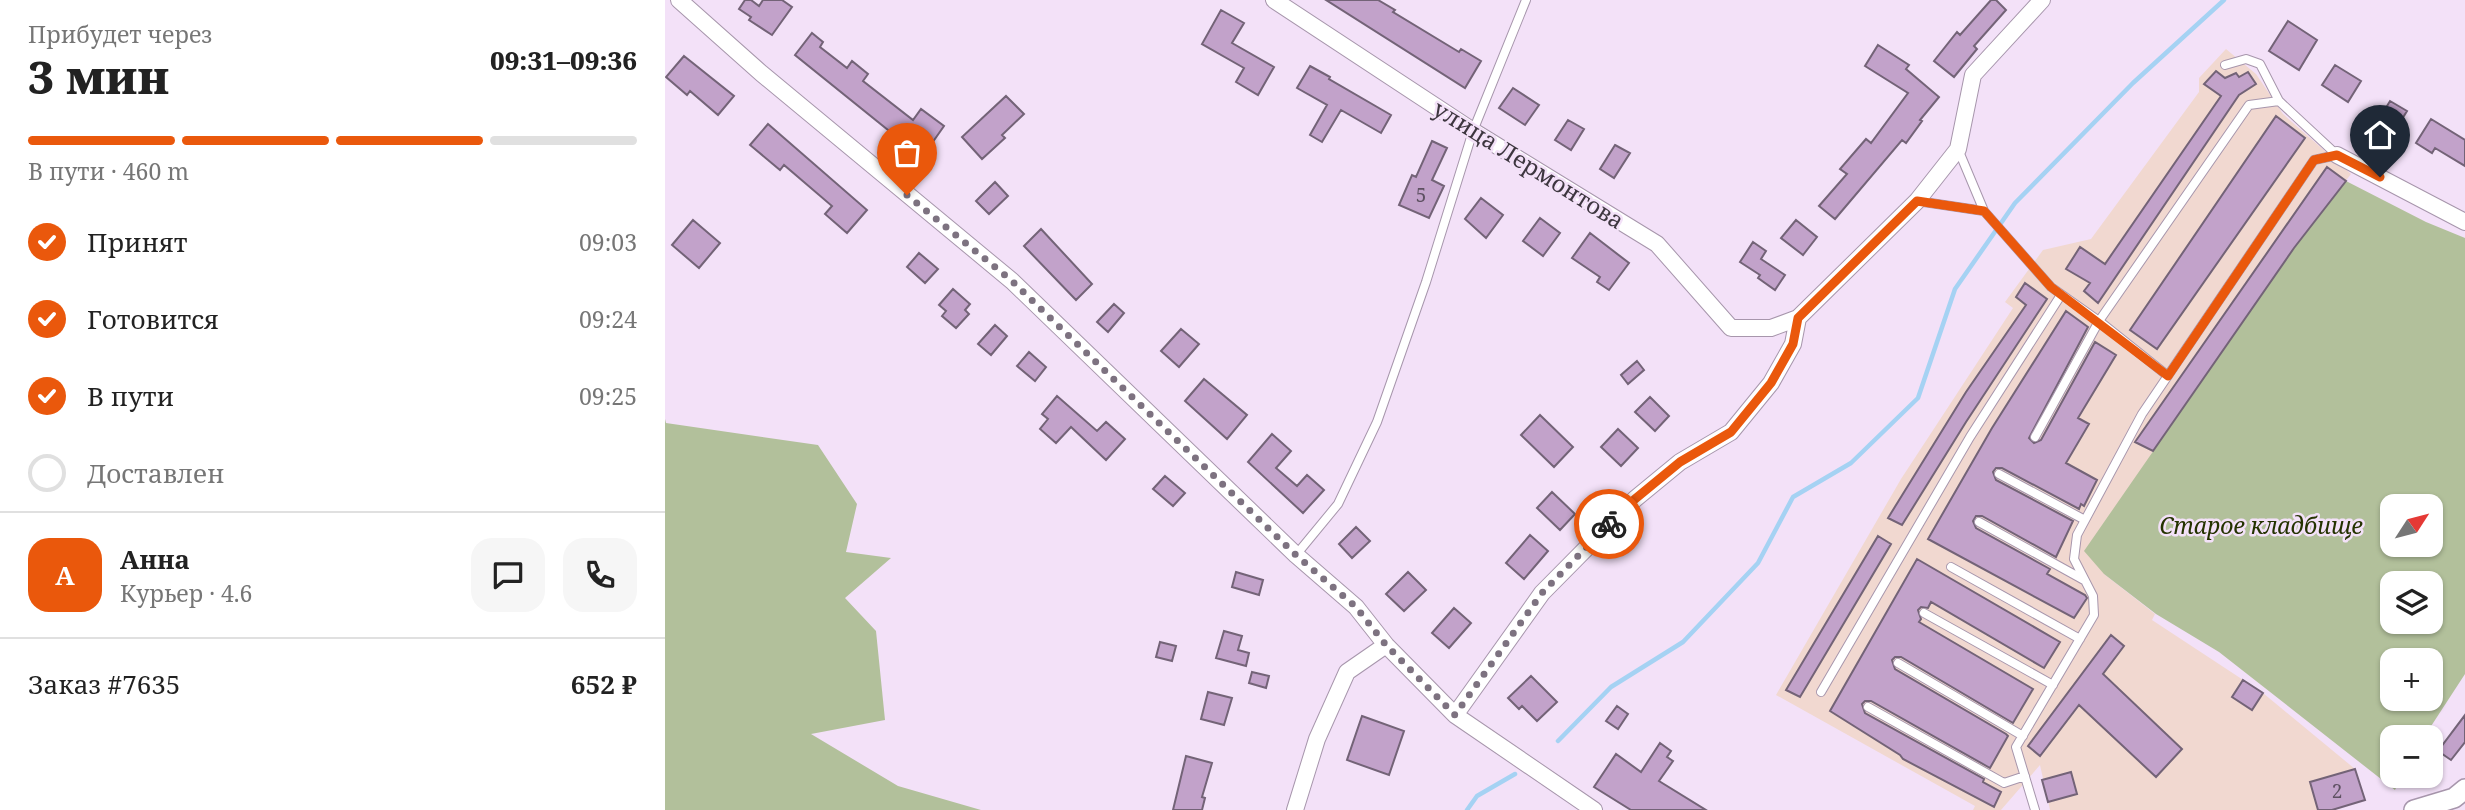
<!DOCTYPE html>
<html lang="ru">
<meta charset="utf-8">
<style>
body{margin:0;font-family:"Noto Serif",serif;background:#f6f6f6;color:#222;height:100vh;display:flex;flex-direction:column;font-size:26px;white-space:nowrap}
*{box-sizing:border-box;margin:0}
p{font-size:23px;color:#767676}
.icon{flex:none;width:38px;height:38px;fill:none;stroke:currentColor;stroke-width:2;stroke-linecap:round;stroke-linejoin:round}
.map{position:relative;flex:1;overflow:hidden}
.side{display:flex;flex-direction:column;background:#fff;width:665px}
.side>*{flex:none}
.needle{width:46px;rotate:54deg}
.controls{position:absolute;left:1715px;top:494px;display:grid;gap:14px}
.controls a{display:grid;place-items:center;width:63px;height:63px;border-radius:14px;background:#fff;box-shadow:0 2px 5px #0004;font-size:35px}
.pin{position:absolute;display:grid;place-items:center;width:60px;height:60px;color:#fff;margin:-72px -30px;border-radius:50% 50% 50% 0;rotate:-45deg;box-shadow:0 0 7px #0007}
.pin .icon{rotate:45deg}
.courier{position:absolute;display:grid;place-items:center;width:70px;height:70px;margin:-35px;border:5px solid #ea580c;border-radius:50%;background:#fff;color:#222;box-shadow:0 2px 9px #0007}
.summary em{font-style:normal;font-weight:800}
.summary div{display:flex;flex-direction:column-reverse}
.summary{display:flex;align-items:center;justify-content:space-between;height:119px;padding:0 28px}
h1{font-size:46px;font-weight:800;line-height:52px}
.bar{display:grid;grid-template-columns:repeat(4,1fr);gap:10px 7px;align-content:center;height:84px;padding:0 28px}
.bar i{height:9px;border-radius:5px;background:#e0e0e0}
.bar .selected{background:#ea580c}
.bar p{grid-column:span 4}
.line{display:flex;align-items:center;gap:18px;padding:0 28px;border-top:2px solid #e0e0e0}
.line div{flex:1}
.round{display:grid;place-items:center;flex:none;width:74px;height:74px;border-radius:21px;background:#f6f6f6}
ol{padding:0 28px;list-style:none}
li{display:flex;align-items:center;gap:21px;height:77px}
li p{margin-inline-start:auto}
li .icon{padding:7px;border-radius:50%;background:#ea580c;color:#fff;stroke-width:4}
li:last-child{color:#767676}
li i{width:38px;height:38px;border:4px solid #e0e0e0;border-radius:50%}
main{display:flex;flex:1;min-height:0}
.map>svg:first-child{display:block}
.industrial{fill:#f1d8d0}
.green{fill:#b2c09b;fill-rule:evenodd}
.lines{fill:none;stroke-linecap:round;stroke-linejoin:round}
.stream{stroke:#a5d2f3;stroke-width:4.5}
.building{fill:#c2a2ca;stroke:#736377;stroke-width:2}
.service-casing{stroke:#a796ac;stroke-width:10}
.minor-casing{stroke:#a796ac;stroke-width:18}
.tertiary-casing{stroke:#a796ac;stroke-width:22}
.service{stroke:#fff;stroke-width:8}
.minor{stroke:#fff;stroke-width:16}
.tertiary{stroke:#fff;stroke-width:19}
.done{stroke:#7d7280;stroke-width:7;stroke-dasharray:0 12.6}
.route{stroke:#ea580c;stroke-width:9}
.labels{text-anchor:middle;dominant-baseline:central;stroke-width:5;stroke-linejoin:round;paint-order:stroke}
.number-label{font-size:19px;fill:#5e5162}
.street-label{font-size:23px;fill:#3d363f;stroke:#f3e1f8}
.park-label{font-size:23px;font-style:italic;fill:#243200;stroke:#f3e1f8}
</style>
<main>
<section class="side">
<div class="summary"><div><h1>3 мин</h1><p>Прибудет через</p></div><em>09:31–09:36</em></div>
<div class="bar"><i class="selected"></i><i class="selected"></i><i class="selected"></i><i></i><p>В пути · 460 m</p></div>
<ol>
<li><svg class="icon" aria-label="check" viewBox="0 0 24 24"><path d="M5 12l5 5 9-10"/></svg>Принят<p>09:03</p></li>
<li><svg class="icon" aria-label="check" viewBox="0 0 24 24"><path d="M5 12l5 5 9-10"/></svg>Готовится<p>09:24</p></li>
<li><svg class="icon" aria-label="check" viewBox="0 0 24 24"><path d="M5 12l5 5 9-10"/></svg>В пути<p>09:25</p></li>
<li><i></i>Доставлен</li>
</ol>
<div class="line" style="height:126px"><b class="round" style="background:#ea580c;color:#fff">А</b><div><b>Анна</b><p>Курьер · 4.6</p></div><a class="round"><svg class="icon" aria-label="chat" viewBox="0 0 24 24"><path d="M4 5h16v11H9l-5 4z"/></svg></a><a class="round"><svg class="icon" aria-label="phone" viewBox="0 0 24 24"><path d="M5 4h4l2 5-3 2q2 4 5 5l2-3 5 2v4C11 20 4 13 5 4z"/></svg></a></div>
<div class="line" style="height:91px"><div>Заказ #7635</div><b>652 ₽</b></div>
</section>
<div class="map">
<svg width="1800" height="810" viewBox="0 0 1800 810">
<rect width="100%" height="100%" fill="#f3e1f8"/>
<path class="industrial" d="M 1561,49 L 1591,74 L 1618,114 L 1686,174 L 1629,248 L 1488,451 L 1439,574 L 1490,614 L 1487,620 L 1598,693 L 1690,769 L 1700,800 L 1667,810 L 1385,810 L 1375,765 L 1336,810 L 1308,810 L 1310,806 L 1111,695 L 1236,479 L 1348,308 L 1340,302 L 1378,250 L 1426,239 L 1534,92 L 1534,78 Z"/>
<path class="green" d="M 1681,181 L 1761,222 L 1800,238 L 1800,674 L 1759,737 L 1727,737 L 1727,775 L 1737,775 L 1730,790 L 1554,652 L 1491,614 L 1439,574 L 1419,551 L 1629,248 ZM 1727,506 L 1766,506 L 1766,544 L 1727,544 ZM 1727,583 L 1766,583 L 1766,621 L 1727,621 ZM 1727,660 L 1766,660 L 1766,698 L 1727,698 Z
M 0,419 L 1,423 L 153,445 L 192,504 L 181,552 L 226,558 L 180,598 L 211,631 L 220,720 L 146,734 L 233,786 L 316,810 L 0,810 Z"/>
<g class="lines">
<path class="stream" d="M 893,741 L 946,687 L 1018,642 L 1093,563 L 1128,497 L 1186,463 L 1253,398 L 1290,289 L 1350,203 L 1468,83 L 1559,0
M 802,810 L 812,796 L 850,774"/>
</g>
<path class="building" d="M 80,0 L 86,0 L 94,6 L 98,0 L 117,0 L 127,7 L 107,35 L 84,20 L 86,17 L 74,9 Z
M 661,0 L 713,0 L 730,10 L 728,12 L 794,52 L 796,49 L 816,61 L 800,88 Z
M 1326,0 L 1331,0 L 1341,10 L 1309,46 L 1312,49 L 1289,77 L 1269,61 L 1292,32 L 1295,35 Z
M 556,10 L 579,23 L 567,43 L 609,67 L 593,95 L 571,82 L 579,68 L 537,44 Z
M 1623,21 L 1652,40 L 1634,70 L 1604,51 Z
M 147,33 L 158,42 L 155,47 L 182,68 L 187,61 L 203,74 L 198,81 L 248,120 L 256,109 L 279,126 L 260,153 L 230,131 L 228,134 L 130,55 Z
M 1213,45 L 1244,65 L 1241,69 L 1274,97 L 1255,120 L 1257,121 L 1241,143 L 1237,140 L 1170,219 L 1154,206 L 1182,174 L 1175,169 L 1201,139 L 1206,143 L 1243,93 L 1200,66 Z
M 19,56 L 69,96 L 53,115 L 25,91 L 22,95 L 1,77 Z
M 1670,65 L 1696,81 L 1683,102 L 1657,85 Z
M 645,66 L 665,77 L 664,79 L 726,115 L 716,133 L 676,110 L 657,142 L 645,135 L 662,105 L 632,88 Z
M 1551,71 L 1560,78 L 1571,73 L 1574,77 L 1583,72 L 1591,84 L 1574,95 L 1433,303 L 1419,291 L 1425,283 L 1401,269 L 1415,247 L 1440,264 L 1556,96 L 1539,84 Z
M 848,88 L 874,105 L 860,125 L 834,108 Z
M 341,96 L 359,114 L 337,135 L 340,138 L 317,159 L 297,137 Z
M 1725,101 L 1742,111 L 1732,127 L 1716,116 Z
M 1611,116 L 1640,138 L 1492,349 L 1465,330 Z
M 1766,119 L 1800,140 L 1800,166 L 1770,148 L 1767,153 L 1751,143 Z
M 903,120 L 919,129 L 906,150 L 890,140 Z
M 103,124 L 202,210 L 182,233 L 160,214 L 167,206 L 119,165 L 115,170 L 85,145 Z
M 767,141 L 782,148 L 767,180 L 779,186 L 764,218 L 734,205 L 747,175 L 751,177 Z
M 950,145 L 965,153 L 949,178 L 935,169 Z
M 1662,167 L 1681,181 L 1629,248 L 1488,451 L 1470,442 Z
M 330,182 L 343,196 L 324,214 L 311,201 Z
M 816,198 L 838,215 L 821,238 L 800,219 Z
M 875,218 L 895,233 L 878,256 L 858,241 Z
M 28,220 L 55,243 L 34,268 L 7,245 Z
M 1131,220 L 1152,237 L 1138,255 L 1116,238 Z
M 376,229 L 427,284 L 411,300 L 359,246 Z
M 925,233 L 964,263 L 944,290 L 932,282 L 935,277 L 907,258 Z
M 1088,242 L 1101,251 L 1096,259 L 1120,275 L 1110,290 L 1093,278 L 1095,275 L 1075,262 Z
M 254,253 L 273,269 L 260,283 L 242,267 Z
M 1360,283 L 1382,299 L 1301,422 L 1237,525 L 1223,518 L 1301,392 L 1361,305 L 1351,297 Z
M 288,289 L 305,304 L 300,310 L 304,314 L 291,328 L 277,316 L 281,311 L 274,305 Z
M 449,304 L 459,313 L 443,332 L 432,322 Z
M 1401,311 L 1423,327 L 1364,438 L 1369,443 L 1376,440 L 1430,342 L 1451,355 L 1413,418 L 1424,424 L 1401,463 L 1432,480 L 1419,506 L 1416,504 L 1414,509 L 1337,468 L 1331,468 L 1328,472 L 1331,480 L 1408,521 L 1391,557 L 1317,516 L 1311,516 L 1308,521 L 1311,528 L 1385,569 L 1382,574 L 1420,595 L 1422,598 L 1409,618 L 1263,539 L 1327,428 Z
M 330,325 L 342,336 L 326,355 L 313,344 Z
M 516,329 L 534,344 L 514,367 L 496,351 Z
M 364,352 L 381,367 L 370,381 L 352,366 Z
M 972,361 L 979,370 L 963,384 L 956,375 Z
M 539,379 L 582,415 L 562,439 L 520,401 Z
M 392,396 L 432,431 L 441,422 L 460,439 L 441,460 L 406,427 L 391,443 L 375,429 L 383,419 L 377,414 Z
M 985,397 L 1004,416 L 990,431 L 970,412 Z
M 875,415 L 908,447 L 889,467 L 856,435 Z
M 953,429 L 973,448 L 956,466 L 936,447 Z
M 607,434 L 626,451 L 611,468 L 632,486 L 642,475 L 659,490 L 638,513 L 583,462 Z
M 500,476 L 520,493 L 508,506 L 488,489 Z
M 887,492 L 910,514 L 895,530 L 872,508 Z
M 691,527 L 705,541 L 687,558 L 674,544 Z
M 865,535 L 883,551 L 859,579 L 841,563 Z
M 1213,536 L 1226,544 L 1135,697 L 1121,690 Z
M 1252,559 L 1395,642 L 1379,668 L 1266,602 L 1263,608 L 1256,607 L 1253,610 L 1256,619 L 1254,622 L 1368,689 L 1348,723 L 1236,657 L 1230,657 L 1227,660 L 1230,669 L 1341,734 L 1343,736 L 1325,768 L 1206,701 L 1200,701 L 1197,704 L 1200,713 L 1319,779 L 1318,782 L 1336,792 L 1329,807 L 1238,759 L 1235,755 L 1165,711 Z
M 571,572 L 598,580 L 594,595 L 567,587 Z
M 743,572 L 761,590 L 739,611 L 721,594 Z
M 789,608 L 806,623 L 784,648 L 767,633 Z
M 559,631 L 577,636 L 573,650 L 584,653 L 581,666 L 551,658 Z
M 1446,635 L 1459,646 L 1438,674 L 1517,749 L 1491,777 L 1414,705 L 1375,756 L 1363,746 Z
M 495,642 L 511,646 L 507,661 L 491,657 Z
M 587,672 L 604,676 L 601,688 L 584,683 Z
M 866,676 L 892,702 L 872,721 L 857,706 L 854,709 L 843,698 Z
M 1578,680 L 1598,693 L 1587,710 L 1567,697 Z
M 543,692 L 567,698 L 559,725 L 536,719 Z
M 952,706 L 963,714 L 953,729 L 941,721 Z
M 1800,715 L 1800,742 L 1786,760 L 1773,751 Z
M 697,716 L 739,731 L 724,775 L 682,760 Z
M 995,743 L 1006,751 L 1002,757 L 1008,761 L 994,781 L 1041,810 L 966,810 L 929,787 L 951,754 L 976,772 Z
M 521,756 L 547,763 L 537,797 L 540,798 L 537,810 L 508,810 Z
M 1690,769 L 1700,800 L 1667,810 L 1653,810 L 1645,782 Z
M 1406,772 L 1412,794 L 1383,802 L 1377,780 Z"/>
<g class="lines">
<g class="service-casing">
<path id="service" d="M 1560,65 L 1581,59 L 1595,64 L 1614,101
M 1293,149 L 1319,211
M 1252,201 L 1319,211 L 1386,287 L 1434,321 L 1503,376
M 1370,437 L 1434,321 L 1584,105 L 1614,101 L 1672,155
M 1334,474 L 1420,520
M 1314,522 L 1419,580
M 631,555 L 673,504 L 712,422 L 761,282 L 808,131 L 861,0
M 1286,567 L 1415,639
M 1259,613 L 1388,685
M 1233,663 L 1358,736
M 1156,692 L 1305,437 L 1396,295
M 1203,707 L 1339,783 L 1360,776
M 1370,810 L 1351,747 L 1429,615 L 1428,596 L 1409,559 L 1412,535 L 1477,414 L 1649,160 L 1672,155"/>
</g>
<g class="minor-casing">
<path id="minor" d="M 14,0 L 96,73 L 347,281 L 631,555 L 691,607 L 721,645 L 790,715 L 929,810
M 609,0 L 808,131 L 992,244 L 1066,328 L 1106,328 L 1133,318 L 1252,201 L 1293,149 L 1308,75 L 1377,0
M 1672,155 L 1800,222
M 790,715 L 877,593 L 970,499 L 1015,462 L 1066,432 L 1106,383 L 1128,344 L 1133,318
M 630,810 L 652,739 L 682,672 L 721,645"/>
</g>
<g class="tertiary-casing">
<path id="tertiary" d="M 1749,810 L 1789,798 L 1800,789"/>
</g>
<use href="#service" class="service"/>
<use href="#minor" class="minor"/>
<use href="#tertiary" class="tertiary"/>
</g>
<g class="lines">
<path class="done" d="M 242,195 L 347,281 L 631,555 L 691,607 L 721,645 L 790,715 L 877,593 L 944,524"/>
<path class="route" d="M 944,524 L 970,499 L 1015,462 L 1066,432 L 1106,383 L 1128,344 L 1133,318 L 1252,201 L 1319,211 L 1386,287 L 1503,376 L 1649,160 L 1672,155 L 1715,177"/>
</g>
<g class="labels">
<g class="number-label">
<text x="756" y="195">5</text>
<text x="1672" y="791">2</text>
</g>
<g class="street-label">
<text transform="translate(864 164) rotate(32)">улица Лермонтова</text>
</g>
<g class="park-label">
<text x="1596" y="525">Старое кладбище</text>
</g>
</g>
</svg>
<div class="controls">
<a><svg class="needle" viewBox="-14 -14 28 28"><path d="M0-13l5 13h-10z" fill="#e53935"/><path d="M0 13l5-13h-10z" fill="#767676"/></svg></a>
<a><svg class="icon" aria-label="layers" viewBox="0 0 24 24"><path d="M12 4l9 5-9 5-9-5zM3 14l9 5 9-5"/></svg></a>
<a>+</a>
<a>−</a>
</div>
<div class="pin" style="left:242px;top:195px;background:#ea580c"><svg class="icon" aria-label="bag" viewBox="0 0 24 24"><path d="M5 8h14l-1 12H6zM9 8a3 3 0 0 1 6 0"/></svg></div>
<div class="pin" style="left:1715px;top:177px;background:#1f2937"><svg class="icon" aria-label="home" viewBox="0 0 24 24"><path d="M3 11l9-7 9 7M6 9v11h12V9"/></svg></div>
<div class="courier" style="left:944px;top:524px"><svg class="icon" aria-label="bike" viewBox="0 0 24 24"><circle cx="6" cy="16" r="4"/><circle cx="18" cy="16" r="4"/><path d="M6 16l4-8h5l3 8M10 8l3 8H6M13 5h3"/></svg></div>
</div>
</main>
